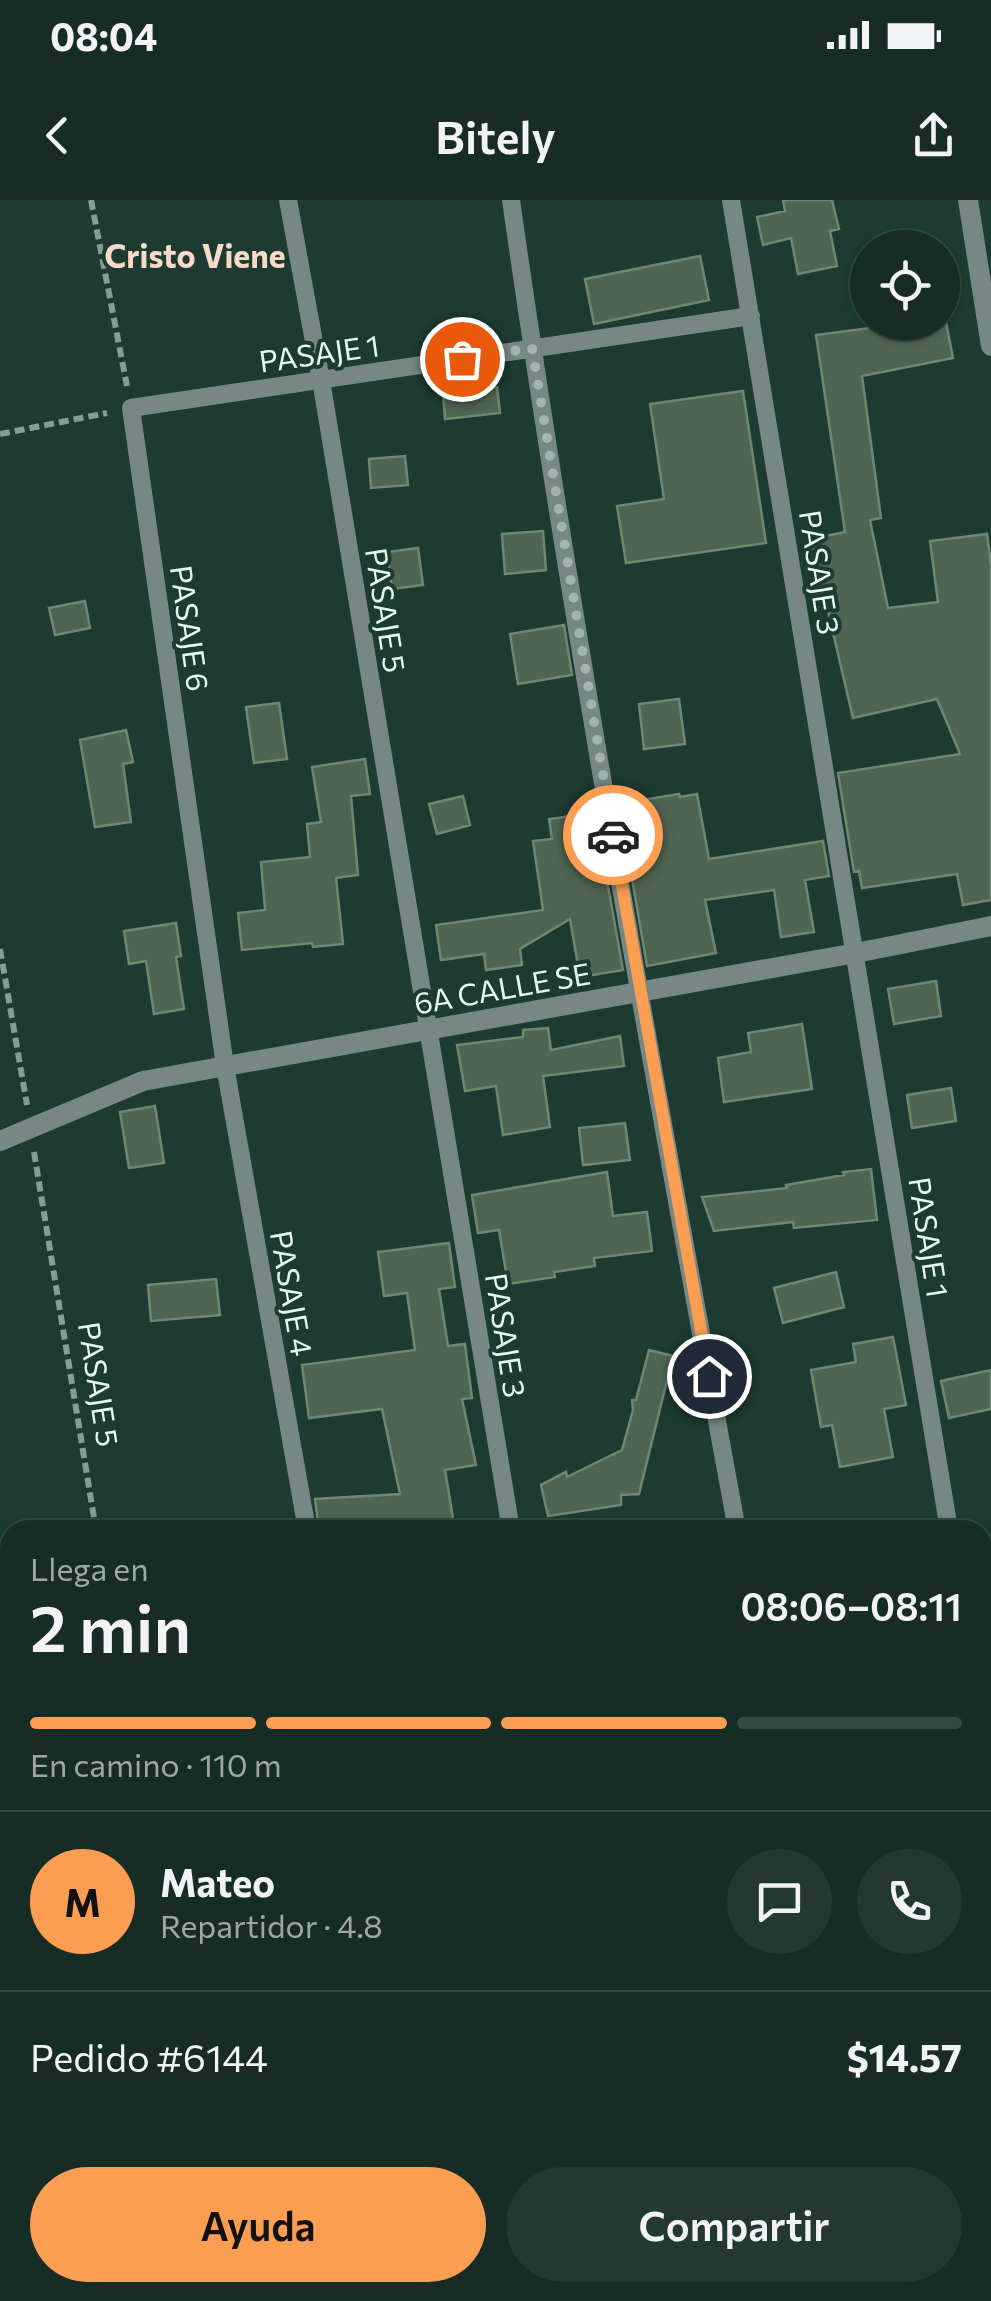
<!DOCTYPE html>
<html lang="es">
<meta charset="utf-8">
<style>
body{margin:0;font-family:Commissioner,sans-serif;background:#233831;color:#f1f3f6;height:100vh;display:flex;flex-direction:column;font-size:38px;white-space:nowrap}
*{box-sizing:border-box;margin:0}
p{font-size:32px;color:#9ea7a6}
.icon{flex:none;width:55px;height:55px;fill:none;stroke:currentColor;stroke-width:2;stroke-linecap:round;stroke-linejoin:round}
.map{position:relative;flex:1;overflow:hidden}
.sheet{position:absolute;left:0px;top:1320px;width:992px;height:782px;display:flex;flex-direction:column;background:#162c24;border-radius:30px 30px 0 0;box-shadow:0 2px 8px #0004,0 0 0 2px #354841}
.sheet>*{flex:none}
.controls{position:absolute;left:850px;top:30px;display:grid;gap:20px}
.controls a{display:grid;place-items:center;width:110px;height:110px;border-radius:50%;background:#162c24;box-shadow:0 2px 8px #0004,0 0 0 2px #354841;font-size:50px}
.pin{position:absolute;display:grid;place-items:center;width:85px;height:85px;color:#fff;margin:-42px;border:5px solid #fff;border-radius:50%;box-shadow:0 2px 10px #0007}
.courier{position:absolute;display:grid;place-items:center;width:100px;height:100px;margin:-50px;border:8px solid #fc9e52;border-radius:50%;background:#fff;color:#222;box-shadow:0 2px 12px #0007}
.overview em{font-style:normal;font-weight:600}
.overview div{display:flex;flex-direction:column-reverse}
.overview{display:flex;align-items:center;justify-content:space-between;height:170px;padding:0 30px}
h1{font-size:65px;font-weight:600;line-height:75px}
.bar{display:grid;grid-template-columns:repeat(4,1fr);gap:15px 10px;align-content:center;height:120px;padding:0 30px}
.bar i{height:12px;border-radius:8px;background:#354841}
.bar .selected{background:#fc9e52}
.bar p{grid-column:span 4}
.line{display:flex;align-items:center;gap:25px;padding:0 30px;border-top:2px solid #354841}
.line div{flex:1}
.round{display:grid;place-items:center;flex:none;width:105px;height:105px;border-radius:52px;background:#233831}
.primary-button{display:flex;gap:20px;margin-top:auto;padding:20px 30px}
.primary-button a{flex:1;height:115px;border-radius:60px;background:#fc9e52;color:#111;font-size:40px;font-weight:600;line-height:115px;text-align:center}
.primary-button a+a{background:#233831;color:#f1f3f6}
.status{display:flex;justify-content:space-between;align-items:center;height:70px;padding:0 50px;background:#162c24;direction:ltr}
.status svg{height:28px;fill:currentColor}
header{display:flex;justify-content:space-between;align-items:center;height:130px;padding:0 30px;background:#162c24;font-size:45px;font-weight:600}
.map>svg:first-child{display:block}
.green{fill:#3b4a18}
.building{fill:#506551;stroke:#708670;stroke-width:2.5}
.lines{fill:none;stroke-linecap:round;stroke-linejoin:round}
.path{stroke:#869d94;stroke-width:6;stroke-dasharray:10 5;stroke-linecap:butt}
.service{stroke:#778785;stroke-width:18}
.minor{stroke:#778785;stroke-width:20}
.done{stroke:#a0b5ad;stroke-width:10;stroke-dasharray:0 18}
.route{stroke:#fc9e52;stroke-width:12}
.labels{text-anchor:middle;dominant-baseline:central;stroke-width:8;stroke-linejoin:round;paint-order:stroke}
.street-label{font-size:30px;fill:#e6f7f0;stroke:#1d3b30}
.neighbourhood-label{font-size:32px;font-weight:bold;fill:#f7dbc8;stroke:#1d3b30}
</style>
<div class="status"><b>08:04</b><svg viewBox="0 0 49 12"><path d="M0 12V9h3v3zM5 12V6h3v6zM10 12V3h3v9zM15 12V0h3v12zM26 1h20v11H26zM47 4h2v5h-2z"/></svg></div>
<header><svg class="icon" aria-label="back" viewBox="0 0 24 24"><path d="M15 5l-7 7 7 7"/></svg>Bitely<svg class="icon" aria-label="share" viewBox="0 0 24 24"><path d="M12 15V3M7 8l5-5 5 5M5 13v7h14v-7"/></svg></header>
<div class="map">
<svg width="991" height="2101" viewBox="0 0 991 2101">
<rect width="100%" height="100%" fill="#1d3b30"/>
<path class="green" d="M 0,1557 L 10,1558 L 10,1874 L 0,1873 Z"/>
<path class="building" d="M 783,0 L 832,0 L 839,29 L 830,31 L 837,66 L 798,74 L 791,38 L 763,45 L 757,17 L 785,11 Z
M 700,56 L 709,100 L 594,124 L 585,79 Z
M 886,122 L 946,122 L 953,158 L 862,176 L 881,318 L 870,320 L 888,408 L 938,402 L 930,341 L 987,334 L 991,365 L 991,700 L 963,705 L 957,674 L 862,688 L 859,671 L 854,672 L 838,573 L 960,554 L 937,499 L 853,518 L 811,339 L 845,332 L 816,135 L 886,126 Z
M 497,187 L 500,213 L 445,219 L 443,192 Z
M 743,191 L 766,343 L 626,363 L 617,306 L 664,299 L 650,204 Z
M 405,256 L 408,285 L 371,288 L 369,259 Z
M 543,331 L 546,370 L 505,374 L 502,334 Z
M 418,348 L 423,385 L 392,389 L 387,352 Z
M 85,401 L 90,428 L 55,435 L 49,408 Z
M 564,425 L 572,475 L 518,484 L 510,434 Z
M 679,499 L 685,544 L 644,549 L 639,504 Z
M 279,503 L 287,559 L 254,563 L 246,507 Z
M 126,530 L 133,562 L 123,564 L 131,622 L 95,627 L 80,540 Z
M 365,559 L 370,594 L 351,596 L 358,675 L 336,678 L 343,744 L 313,747 L 312,743 L 242,750 L 238,713 L 265,710 L 261,662 L 310,657 L 307,624 L 321,622 L 312,567 Z
M 679,594 L 680,597 L 697,594 L 709,659 L 823,641 L 829,676 L 805,680 L 814,732 L 781,737 L 774,690 L 705,700 L 716,753 L 647,766 L 620,609 L 630,608 L 630,602 Z
M 463,596 L 470,625 L 437,634 L 429,604 Z
M 595,613 L 623,770 L 580,777 L 570,719 L 520,749 L 522,765 L 486,770 L 484,754 L 441,760 L 436,725 L 543,710 L 533,641 L 552,639 L 549,619 Z
M 176,723 L 181,756 L 176,757 L 184,809 L 154,814 L 146,761 L 129,764 L 124,731 Z
M 936,781 L 941,816 L 894,824 L 888,789 Z
M 802,824 L 812,889 L 724,902 L 718,858 L 751,852 L 748,833 Z
M 548,828 L 551,850 L 620,836 L 624,866 L 543,876 L 550,927 L 503,935 L 496,886 L 465,891 L 457,845 L 523,837 L 523,830 Z
M 951,888 L 956,921 L 912,928 L 907,895 Z
M 155,906 L 164,963 L 129,968 L 120,912 Z
M 625,923 L 630,960 L 583,965 L 579,928 Z
M 871,969 L 877,1020 L 794,1028 L 793,1022 L 714,1031 L 702,997 L 787,988 L 786,985 L 844,975 L 843,972 Z
M 607,972 L 613,1016 L 647,1012 L 652,1051 L 594,1058 L 595,1066 L 554,1072 L 555,1077 L 508,1084 L 499,1030 L 478,1033 L 472,995 Z
M 449,1043 L 455,1087 L 439,1089 L 448,1146 L 465,1144 L 472,1198 L 462,1199 L 476,1265 L 445,1270 L 455,1330 L 319,1330 L 315,1299 L 400,1294 L 382,1209 L 309,1218 L 302,1165 L 415,1150 L 407,1093 L 384,1096 L 378,1052 Z
M 836,1072 L 844,1107 L 783,1123 L 774,1088 Z
M 216,1079 L 220,1115 L 151,1121 L 148,1085 Z
M 893,1137 L 906,1205 L 884,1209 L 893,1257 L 840,1267 L 832,1225 L 821,1227 L 811,1170 L 856,1162 L 853,1144 Z
M 649,1150 L 673,1156 L 639,1294 L 621,1295 L 621,1305 L 548,1316 L 541,1285 L 566,1272 L 567,1277 L 622,1250 L 633,1210 L 632,1200 L 636,1200 Z
M 991,1170 L 991,1209 L 949,1218 L 941,1181 Z"/>
<g class="lines">
<path class="path" d="M 91,0 L 127,186
M 0,234 L 107,213
M 0,749 L 27,905
M 34,952 L 96,1330"/>
<path class="service" d="M 288,0 L 321,180 L 511,1330
M 511,0 C 574,445 656,888 737,1330
M 731,0 L 949,1330
M 307,1330 L 225,866 L 131,208 L 751,116
M 982,1532 L 991,1584
M 863,2092 L 864,2101"/>
<path class="minor" d="M 968,0 L 991,146
M 0,941 L 143,881 L 856,753 L 991,726
M 982,1940 L 991,1939"/>
</g>
<g class="lines">
<path class="done" d="M 462,159 L 532,148 L 613,635"/>
<path class="route" d="M 613,635 L 709,1176"/>
</g>
<g class="labels">
<g class="street-label">
<text transform="translate(319 152) rotate(-8)">PASAJE 1</text>
<text transform="translate(821 372) rotate(81)">PASAJE 3</text>
<text transform="translate(387 410) rotate(81)">PASAJE 5</text>
<text transform="translate(191 428) rotate(82)">PASAJE 6</text>
<text transform="translate(502 787) rotate(-10)">6A CALLE SE</text>
<text transform="translate(930 1037) rotate(81)">PASAJE 1</text>
<text transform="translate(293 1093) rotate(80)">PASAJE 4</text>
<text transform="translate(507 1135) rotate(81)">PASAJE 3</text>
<text transform="translate(100 1184) rotate(81)">PASAJE 5</text>
</g>
<g class="neighbourhood-label">
<text x="195" y="55">Cristo Viene</text>
</g>
</g>
</svg>
<div class="controls">
<a><svg class="icon" aria-label="locate" viewBox="0 0 24 24"><circle cx="12" cy="12" r="6"/><path d="M12 2v4M12 18v4M2 12h4M18 12h4"/></svg></a>
</div>
<div class="pin" style="left:462px;top:159px;background:#ea580c"><svg class="icon" aria-label="bag" viewBox="0 0 24 24"><path d="M5 8h14l-1 12H6zM9 8a3 3 0 0 1 6 0"/></svg></div>
<div class="pin" style="left:709px;top:1176px;background:#1f2937"><svg class="icon" aria-label="home" viewBox="0 0 24 24"><path d="M3 11l9-7 9 7M6 9v11h12V9"/></svg></div>
<div class="courier" style="left:613px;top:635px"><svg class="icon" aria-label="car" viewBox="0 0 24 24"><path d="M5 17H2v-5l4-1 3-4h7l3 4 3 1v5h-3M9 17h6M6 11h13"/><circle cx="7" cy="17" r="2"/><circle cx="17" cy="17" r="2"/></svg></div>
<section class="sheet">
<div class="overview"><div><h1>2 min</h1><p>Llega en</p></div><em>08:06–08:11</em></div>
<div class="bar"><i class="selected"></i><i class="selected"></i><i class="selected"></i><i></i><p>En camino · 110 m</p></div>
<div class="line" style="height:180px"><b class="round" style="background:#fc9e52;color:#111">M</b><div><b>Mateo</b><p>Repartidor · 4.8</p></div><a class="round"><svg class="icon" aria-label="chat" viewBox="0 0 24 24"><path d="M4 5h16v11H9l-5 4z"/></svg></a><a class="round"><svg class="icon" aria-label="phone" viewBox="0 0 24 24"><path d="M5 4h4l2 5-3 2q2 4 5 5l2-3 5 2v4C11 20 4 13 5 4z"/></svg></a></div>
<div class="line" style="height:130px"><div>Pedido #6144</div><b>$14.57</b></div>
<div class="primary-button"><a>Ayuda</a><a>Compartir</a></div>
</section>
</div>
